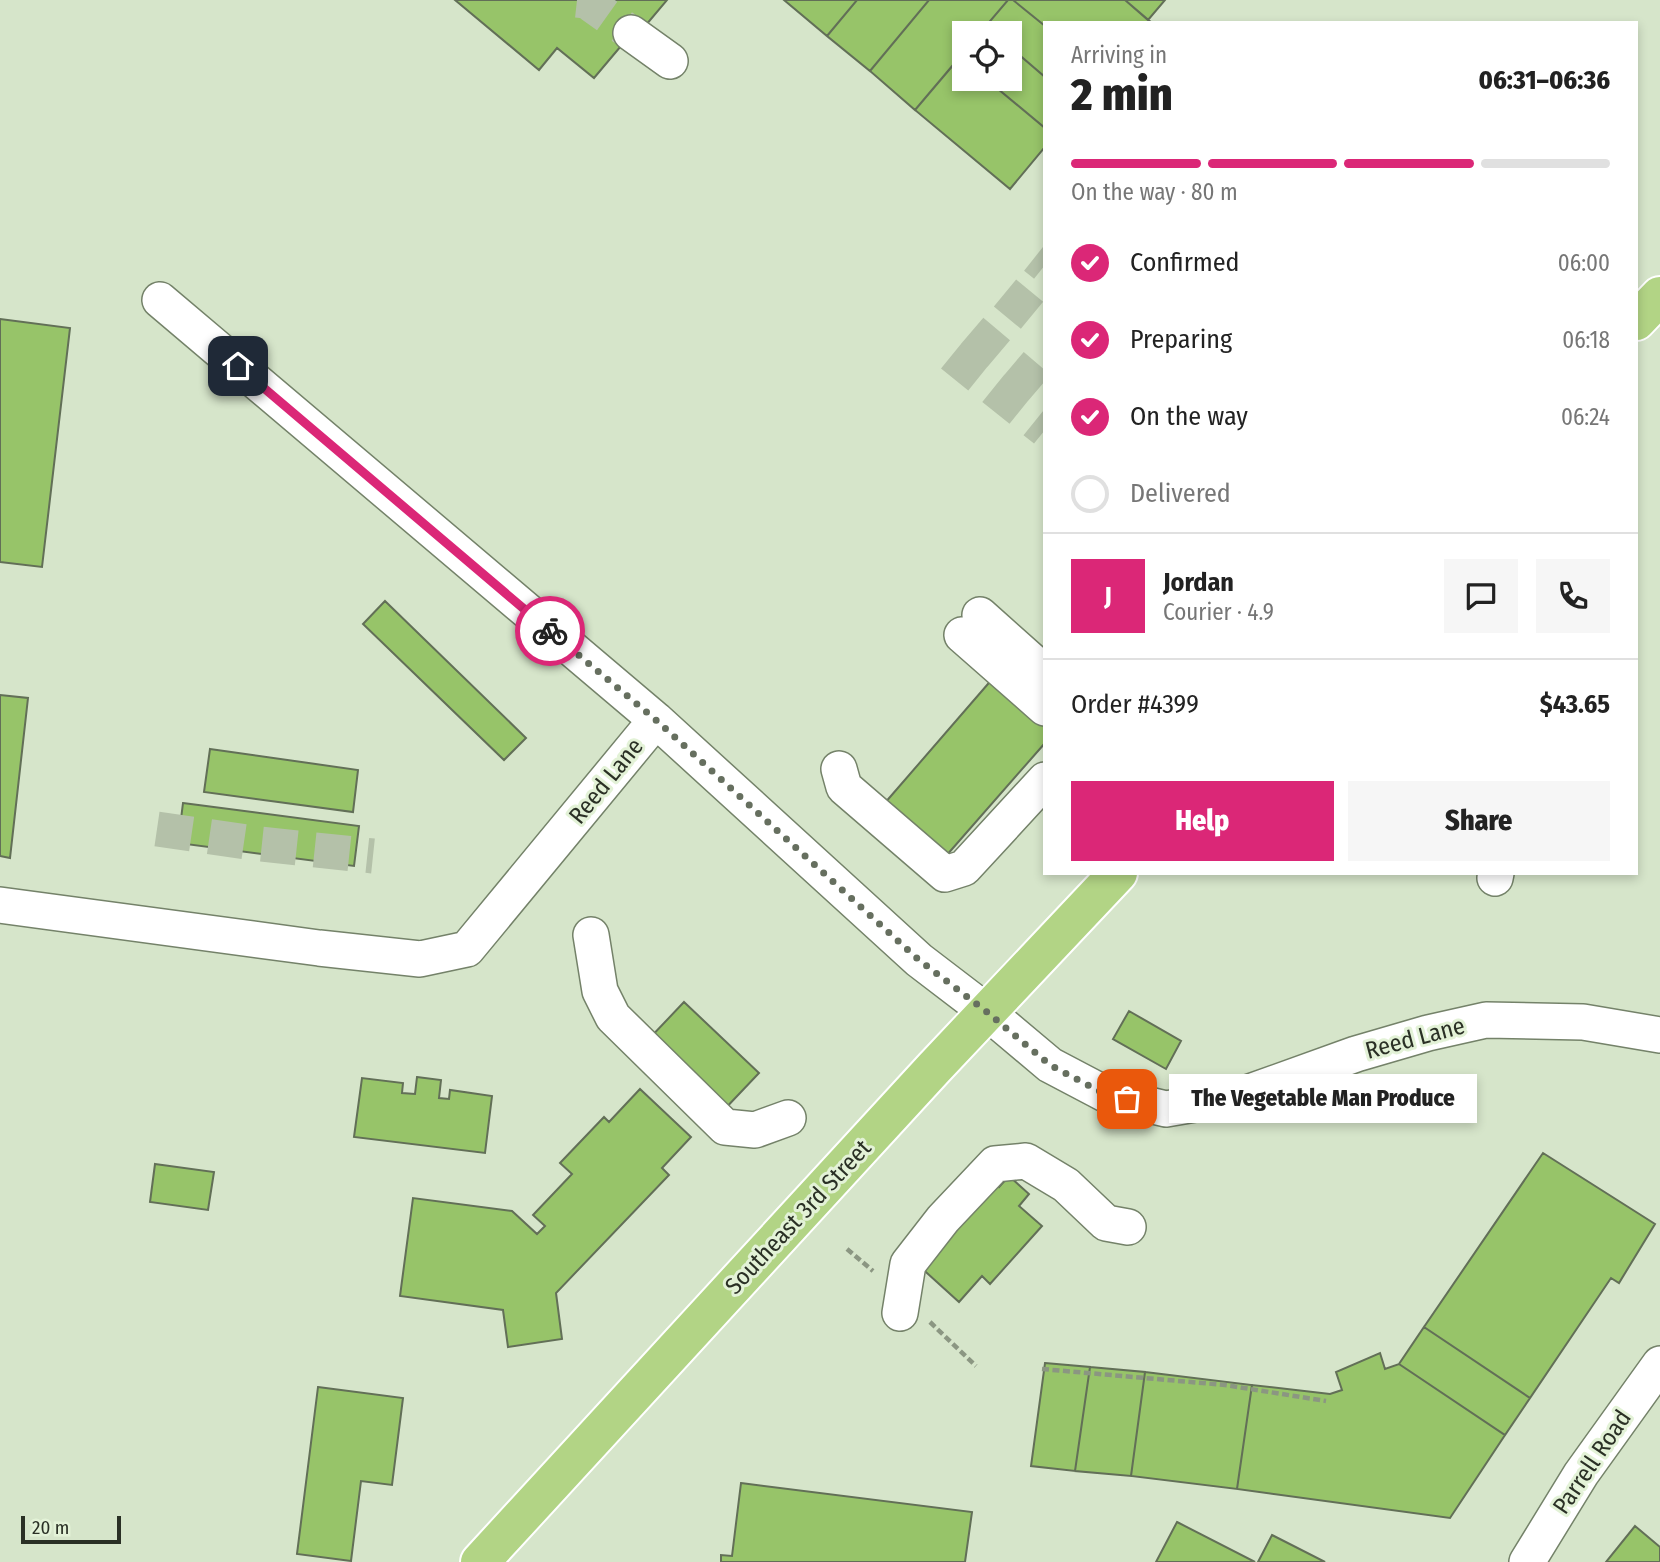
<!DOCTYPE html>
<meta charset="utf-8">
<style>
body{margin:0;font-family:"Fira Sans Condensed",sans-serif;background:#f6f6f6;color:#222;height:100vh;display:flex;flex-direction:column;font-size:26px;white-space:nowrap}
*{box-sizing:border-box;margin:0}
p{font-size:23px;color:#767676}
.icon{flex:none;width:38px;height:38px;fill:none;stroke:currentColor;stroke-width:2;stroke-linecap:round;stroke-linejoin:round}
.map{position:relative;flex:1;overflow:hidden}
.panel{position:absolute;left:1043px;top:21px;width:595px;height:854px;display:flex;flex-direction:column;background:#fff;border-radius:0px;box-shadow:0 4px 10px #0003}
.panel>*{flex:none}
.tools{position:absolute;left:952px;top:21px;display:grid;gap:14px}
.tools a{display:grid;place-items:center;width:70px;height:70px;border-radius:0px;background:#fff;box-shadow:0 4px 10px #0003;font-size:35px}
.scale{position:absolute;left:21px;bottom:18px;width:100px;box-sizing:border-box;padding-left:7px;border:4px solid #2a3025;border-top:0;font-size:19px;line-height:24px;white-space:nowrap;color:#2a3025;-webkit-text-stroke:5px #e3f2d7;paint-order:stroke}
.pin{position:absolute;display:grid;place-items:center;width:60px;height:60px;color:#fff;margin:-30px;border-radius:14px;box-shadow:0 4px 10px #0006}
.courier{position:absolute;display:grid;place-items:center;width:70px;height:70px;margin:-35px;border:5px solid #db2777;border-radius:50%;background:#fff;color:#222;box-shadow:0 2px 9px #0007}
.bubble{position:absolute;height:49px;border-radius:0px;background:#fff;box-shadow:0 4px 10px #0003;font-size:23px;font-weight:800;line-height:49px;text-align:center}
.overview em{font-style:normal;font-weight:800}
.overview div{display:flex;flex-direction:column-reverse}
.overview{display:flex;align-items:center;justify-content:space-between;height:119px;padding:0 28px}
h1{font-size:46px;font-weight:800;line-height:52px}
.bar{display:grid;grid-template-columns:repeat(4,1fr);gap:10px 7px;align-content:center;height:84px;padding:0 28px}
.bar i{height:9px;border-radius:5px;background:#e0e0e0}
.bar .selected{background:#db2777}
.bar p{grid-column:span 4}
.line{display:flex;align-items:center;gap:18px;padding:0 28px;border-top:2px solid #e0e0e0}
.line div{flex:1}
.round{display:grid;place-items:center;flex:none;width:74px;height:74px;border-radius:0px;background:#f6f6f6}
ol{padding:0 28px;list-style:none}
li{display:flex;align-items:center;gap:21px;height:77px}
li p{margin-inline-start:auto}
li .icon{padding:7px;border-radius:50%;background:#db2777;color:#fff;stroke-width:4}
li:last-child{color:#767676}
li i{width:38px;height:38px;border:4px solid #e0e0e0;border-radius:50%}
.action{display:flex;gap:14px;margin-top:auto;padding:14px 28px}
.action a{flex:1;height:80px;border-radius:0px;background:#db2777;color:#fff;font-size:28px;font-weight:800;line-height:80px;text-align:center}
.action a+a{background:#f6f6f6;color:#222}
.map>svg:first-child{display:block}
.building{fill:#97c469;stroke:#626f57;stroke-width:2}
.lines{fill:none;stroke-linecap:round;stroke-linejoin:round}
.minor-tunnel{stroke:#b4c1a9;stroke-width:35;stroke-dasharray:35 18;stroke-linecap:butt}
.minor-casing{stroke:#748269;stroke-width:38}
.major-casing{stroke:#fff;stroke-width:42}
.path{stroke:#8b9682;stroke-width:4.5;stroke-dasharray:7 3.5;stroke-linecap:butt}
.minor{stroke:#fff;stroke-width:35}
.major{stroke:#b2d485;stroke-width:38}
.done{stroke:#666f5f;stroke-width:7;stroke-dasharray:0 12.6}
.route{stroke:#db2777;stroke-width:9}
.labels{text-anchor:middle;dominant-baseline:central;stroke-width:6;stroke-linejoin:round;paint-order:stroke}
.street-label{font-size:24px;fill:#2a3025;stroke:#e3f2d7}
</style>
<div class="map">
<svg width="1660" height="1562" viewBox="0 0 1660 1562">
<rect width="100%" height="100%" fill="#d6e5ca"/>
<path class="building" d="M 455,0 L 667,0 L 646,25 L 642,21 L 594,78 L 557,48 L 539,70 Z
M 784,0 L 857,0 L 827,36 Z
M 857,0 L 929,0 L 870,71 L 827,36 Z
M 929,0 L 1008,0 L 980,33 L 964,33 L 964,52 L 915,110 L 870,71 Z
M 1008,0 L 1013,0 L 1045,26 L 1045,77 L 1010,47 L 1010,33 L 993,33 L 985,27 Z
M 1013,0 L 1125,0 L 1152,23 L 1045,23 L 1045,26 Z
M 1125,0 L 1165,0 L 1148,20 Z
M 1010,47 L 1045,77 L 1045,128 L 986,79 L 1010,79 Z
M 960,57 L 964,60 L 964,79 L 986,79 L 1045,128 L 1045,147 L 1010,189 L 915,110 Z
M 0,319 L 70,328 L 42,567 L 0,562 Z
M 385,601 L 526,738 L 504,760 L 363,624 Z
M 994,677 L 1045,718 L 1045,743 L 946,856 L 884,804 Z
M 0,695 L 28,698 L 10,858 L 0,856 Z
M 210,749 L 358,770 L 353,812 L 204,792 Z
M 183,803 L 359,826 L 354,866 L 178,843 Z
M 684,1002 L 759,1073 L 721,1113 L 646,1042 Z
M 1129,1011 L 1181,1041 L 1166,1069 L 1113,1039 Z
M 417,1077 L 441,1080 L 439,1098 L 449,1099 L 450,1090 L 492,1096 L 485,1153 L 354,1137 L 362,1078 L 403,1083 L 402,1093 L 415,1094 Z
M 640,1089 L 691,1137 L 662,1168 L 669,1175 L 556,1293 L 562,1339 L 508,1347 L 503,1310 L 400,1296 L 413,1198 L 512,1211 L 537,1234 L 545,1226 L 533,1215 L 572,1174 L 560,1163 L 604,1117 L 609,1122 Z
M 1543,1153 L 1655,1224 L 1619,1283 L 1611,1278 L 1530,1398 L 1424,1327 Z
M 155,1164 L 214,1172 L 208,1210 L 150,1202 Z
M 1009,1176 L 1029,1194 L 1019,1206 L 1042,1226 L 990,1284 L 982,1276 L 959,1302 L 917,1264 L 991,1180 L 999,1187 Z
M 1424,1327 L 1530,1398 L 1505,1435 L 1399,1364 Z
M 1380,1353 L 1385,1369 L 1399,1364 L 1505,1435 L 1450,1518 L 1237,1489 L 1252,1385 L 1330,1394 L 1342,1390 L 1336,1372 Z
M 1045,1363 L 1090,1367 L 1075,1471 L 1031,1466 Z
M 1090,1367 L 1145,1372 L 1131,1476 L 1075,1471 Z
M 1145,1372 L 1252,1385 L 1237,1489 L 1131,1476 Z
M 318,1387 L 403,1398 L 392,1485 L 361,1481 L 351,1561 L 297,1554 Z
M 741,1483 L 972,1512 L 965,1562 L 721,1562 L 721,1555 L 732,1556 Z
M 1177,1522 L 1255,1562 L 1156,1562 Z
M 1635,1526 L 1660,1547 L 1660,1562 L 1606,1562 Z
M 1272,1535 L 1325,1562 L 1258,1562 Z"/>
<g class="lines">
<path class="minor-tunnel" d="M 577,0 L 586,1 L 631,33
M 1035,257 L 1045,265
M 1005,293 L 1045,326
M 972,331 L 1045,393
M 952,355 L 1045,430
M 157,829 L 260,844 L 373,856"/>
<g class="minor-casing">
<path id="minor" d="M 631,33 L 670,61
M 160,300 L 656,720 L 919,960 L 987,1012 L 1050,1065 L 1107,1095 L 1166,1109 L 1236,1097 L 1356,1054 L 1428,1033 L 1486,1020 L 1583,1022 L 1660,1035
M 980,615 L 1045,673
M 962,635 L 1045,708
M 839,769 L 844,787 L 945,874 L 964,868 L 1045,780
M 1495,878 L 1496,873
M 0,905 L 319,948 L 420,959 L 467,949 L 656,720
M 591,935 L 600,991 L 613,1017 L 725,1127 L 755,1130 L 788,1118
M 900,1313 L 908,1264 L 943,1219 L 995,1164 L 1026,1161 L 1066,1185 L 1106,1223 L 1128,1227
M 1527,1562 L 1581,1474 L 1660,1364"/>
</g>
<g class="major-casing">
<path id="major" d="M 1636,321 L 1660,296
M 480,1562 L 934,1068 L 1118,873"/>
</g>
<path class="path" d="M 847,1249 L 873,1271
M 930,1322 L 976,1366
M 1042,1369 L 1225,1385 L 1326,1401"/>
<use href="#minor" class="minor"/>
<use href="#major" class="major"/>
</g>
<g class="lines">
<path class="done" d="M 550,631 L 656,720 L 919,960 L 987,1012 L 1050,1065 L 1107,1095 L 1127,1099"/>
<path class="route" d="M 238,366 L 550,631"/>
</g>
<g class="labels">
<g class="street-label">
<text transform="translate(606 781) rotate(-51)">Reed Lane</text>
<text transform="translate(1415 1038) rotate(-15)">Reed Lane</text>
<text transform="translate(798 1217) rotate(-47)">Southeast 3rd Street</text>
<text transform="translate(1592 1462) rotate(-56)">Parrell Road</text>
</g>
</g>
</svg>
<div class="tools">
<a><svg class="icon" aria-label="locate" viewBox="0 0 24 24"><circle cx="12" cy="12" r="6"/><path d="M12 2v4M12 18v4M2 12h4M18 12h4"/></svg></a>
</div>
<div class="scale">20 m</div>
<div class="pin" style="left:1127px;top:1099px;background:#ea580c"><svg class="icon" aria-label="bag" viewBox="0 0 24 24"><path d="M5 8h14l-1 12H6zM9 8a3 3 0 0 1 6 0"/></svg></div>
<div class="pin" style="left:238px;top:366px;background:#1f2937"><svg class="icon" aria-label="home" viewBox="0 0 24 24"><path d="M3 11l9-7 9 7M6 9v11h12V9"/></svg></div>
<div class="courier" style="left:550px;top:631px"><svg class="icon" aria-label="bike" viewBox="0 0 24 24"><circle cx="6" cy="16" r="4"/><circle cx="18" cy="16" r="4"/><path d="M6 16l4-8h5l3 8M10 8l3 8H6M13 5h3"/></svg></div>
<div class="bubble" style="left:1169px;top:1074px;width:308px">The Vegetable Man Produce</div>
<section class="panel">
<div class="overview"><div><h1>2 min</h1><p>Arriving in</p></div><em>06:31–06:36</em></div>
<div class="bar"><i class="selected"></i><i class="selected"></i><i class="selected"></i><i></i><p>On the way · 80 m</p></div>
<ol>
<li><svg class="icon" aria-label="check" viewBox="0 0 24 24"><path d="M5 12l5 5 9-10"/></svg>Confirmed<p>06:00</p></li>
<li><svg class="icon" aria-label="check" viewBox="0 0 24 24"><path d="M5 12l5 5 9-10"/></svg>Preparing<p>06:18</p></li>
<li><svg class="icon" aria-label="check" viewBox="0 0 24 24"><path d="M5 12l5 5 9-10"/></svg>On the way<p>06:24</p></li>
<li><i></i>Delivered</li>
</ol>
<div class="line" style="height:126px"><b class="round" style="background:#db2777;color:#fff">J</b><div><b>Jordan</b><p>Courier · 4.9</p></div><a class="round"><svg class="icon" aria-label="chat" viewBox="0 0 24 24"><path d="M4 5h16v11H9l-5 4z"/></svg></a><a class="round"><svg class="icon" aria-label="phone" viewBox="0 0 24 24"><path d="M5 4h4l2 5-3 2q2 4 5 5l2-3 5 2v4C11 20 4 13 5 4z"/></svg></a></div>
<div class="line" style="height:91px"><div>Order #4399</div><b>$43.65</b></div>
<div class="action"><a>Help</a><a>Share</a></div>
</section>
</div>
